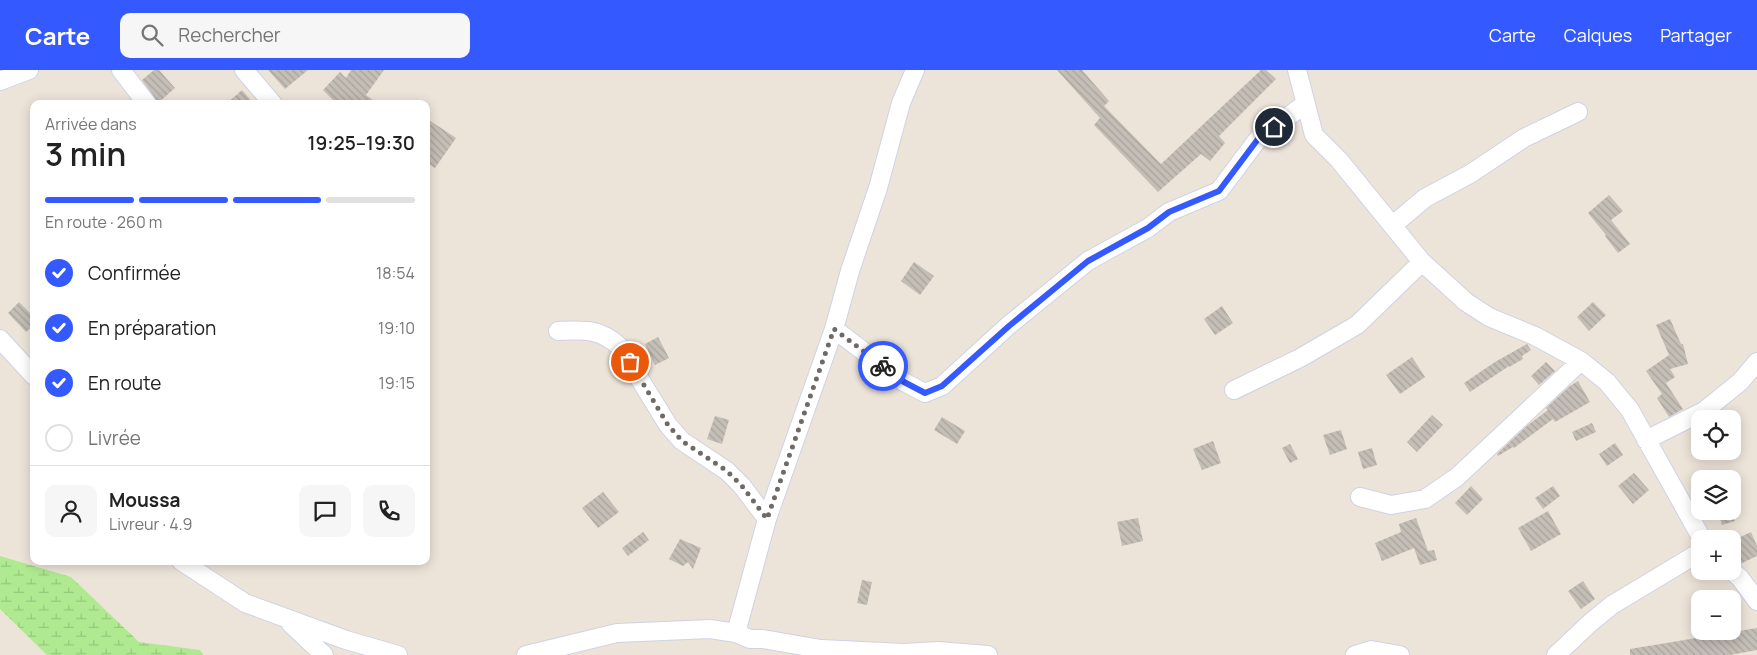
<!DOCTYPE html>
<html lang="fr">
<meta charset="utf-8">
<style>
body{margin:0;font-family:Manrope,sans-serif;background:#f6f6f6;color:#222;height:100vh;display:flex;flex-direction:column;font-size:19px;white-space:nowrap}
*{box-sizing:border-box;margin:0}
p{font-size:16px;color:#767676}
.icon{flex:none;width:28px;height:28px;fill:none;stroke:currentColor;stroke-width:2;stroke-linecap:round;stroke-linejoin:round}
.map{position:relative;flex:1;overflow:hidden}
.panel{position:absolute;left:30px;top:30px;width:400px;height:465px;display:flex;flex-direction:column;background:#fff;border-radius:10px;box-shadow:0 2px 12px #0003}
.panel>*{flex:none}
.fabs{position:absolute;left:1691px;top:340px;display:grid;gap:10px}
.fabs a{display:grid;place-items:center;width:50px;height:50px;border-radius:10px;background:#fff;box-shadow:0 2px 12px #0003;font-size:25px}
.pin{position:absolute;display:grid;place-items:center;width:42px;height:42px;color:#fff;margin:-21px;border:2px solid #fff;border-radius:50%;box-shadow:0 1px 5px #0007}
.courier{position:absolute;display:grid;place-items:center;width:50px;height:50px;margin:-25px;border:4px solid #345aff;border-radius:50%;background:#fff;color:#222;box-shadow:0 1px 6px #0007}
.summary em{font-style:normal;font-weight:600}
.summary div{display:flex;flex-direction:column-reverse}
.summary{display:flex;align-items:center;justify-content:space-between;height:85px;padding:0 15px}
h1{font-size:32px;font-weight:600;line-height:38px}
.bar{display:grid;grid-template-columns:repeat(4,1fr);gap:8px 5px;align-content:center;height:60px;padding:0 15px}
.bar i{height:6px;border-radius:4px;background:#e0e0e0}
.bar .selected{background:#345aff}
.bar p{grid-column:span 4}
.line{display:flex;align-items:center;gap:12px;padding:0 15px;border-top:1px solid #e0e0e0}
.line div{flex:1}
.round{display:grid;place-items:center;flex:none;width:52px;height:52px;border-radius:10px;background:#f6f6f6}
ol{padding:0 15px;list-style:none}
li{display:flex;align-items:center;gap:15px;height:55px}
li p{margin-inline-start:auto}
li .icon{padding:5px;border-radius:50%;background:#345aff;color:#fff;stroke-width:4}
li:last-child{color:#767676}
li i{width:28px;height:28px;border:2px solid #e0e0e0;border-radius:50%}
header{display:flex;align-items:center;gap:30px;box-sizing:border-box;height:70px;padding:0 25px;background:#345aff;color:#fff}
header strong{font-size:24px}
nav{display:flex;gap:28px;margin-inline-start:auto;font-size:18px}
.search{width:350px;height:45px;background:#f6f6f6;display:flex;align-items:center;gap:12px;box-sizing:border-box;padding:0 18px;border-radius:10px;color:#767676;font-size:19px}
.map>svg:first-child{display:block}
.wetland{fill:url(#wetland-marsh)}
.building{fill:url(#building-back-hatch)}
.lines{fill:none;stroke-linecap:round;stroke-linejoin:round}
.minor-casing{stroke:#ced2e4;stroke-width:20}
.minor{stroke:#fff;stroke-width:18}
.done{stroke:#6e6a67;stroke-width:5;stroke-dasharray:0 9}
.route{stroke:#345aff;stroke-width:6}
</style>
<header>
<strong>Carte</strong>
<div class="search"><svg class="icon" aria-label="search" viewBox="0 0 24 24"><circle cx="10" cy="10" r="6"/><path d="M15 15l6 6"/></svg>Rechercher</div>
<nav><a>Carte</a><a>Calques</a><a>Partager</a></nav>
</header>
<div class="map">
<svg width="1757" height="585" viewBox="0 0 1757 585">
<defs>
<pattern id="wetland-marsh" width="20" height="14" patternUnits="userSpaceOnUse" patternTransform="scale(1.25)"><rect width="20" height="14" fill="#afe990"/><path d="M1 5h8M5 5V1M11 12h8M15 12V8" fill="none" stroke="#97c87c"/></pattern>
<pattern id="building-back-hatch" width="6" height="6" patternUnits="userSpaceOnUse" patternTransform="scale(1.25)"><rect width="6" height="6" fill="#c4beb6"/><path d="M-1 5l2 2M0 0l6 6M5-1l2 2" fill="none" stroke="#a8a39c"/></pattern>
</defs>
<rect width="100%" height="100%" fill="#ede4d9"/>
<path class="wetland" d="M 0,486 L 71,507 L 139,572 L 200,580 L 203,585 L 47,585 L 0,539 Z"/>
<path class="building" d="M 154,0 L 159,0 L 175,18 L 158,33 L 155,28 L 142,10 Z
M 268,0 L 308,0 L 285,19 Z
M 351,0 L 384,0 L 366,25 L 378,34 L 337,34 L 323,20 L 340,2 L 346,8 Z
M 1057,0 L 1082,0 L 1109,31 L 1104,36 L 1161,94 L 1261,0 L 1266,0 L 1276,9 L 1219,66 L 1225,73 L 1210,91 L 1201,84 L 1158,122 L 1094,55 L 1100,48 Z
M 242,20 L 254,34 L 226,34 Z
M 426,48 L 456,68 L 435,98 L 426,92 Z
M 1609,125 L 1623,141 L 1611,150 L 1630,174 L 1618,183 L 1605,166 L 1606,165 L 1588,143 Z
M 914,192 L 934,206 L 920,225 L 901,211 Z
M 19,232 L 34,247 L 34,255 L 26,262 L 8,243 Z
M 1593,232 L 1606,245 L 1589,261 L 1577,247 Z
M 1222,236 L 1233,253 L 1215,265 L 1204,249 Z
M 1670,249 L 1681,274 L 1683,274 L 1688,294 L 1670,299 L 1675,307 L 1666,313 L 1683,339 L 1669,347 L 1657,328 L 1662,324 L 1646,301 L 1669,285 L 1656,255 Z
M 658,267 L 669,288 L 655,295 L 645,274 Z
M 1527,274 L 1531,280 L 1522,286 L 1523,289 L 1509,297 L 1509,296 L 1470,322 L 1464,313 L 1495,292 Z
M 1412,287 L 1425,307 L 1400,324 L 1386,305 Z
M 1546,292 L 1555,301 L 1539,315 L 1531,306 Z
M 1578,311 L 1590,332 L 1555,352 L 1553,349 L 1514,378 L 1513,377 L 1498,386 L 1497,384 L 1528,355 L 1548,340 L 1546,338 L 1570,316 Z
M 1432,345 L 1443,355 L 1417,382 L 1407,372 Z
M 715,346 L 729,350 L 722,374 L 707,369 Z
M 942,347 L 965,361 L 957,374 L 934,360 Z
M 1592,353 L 1596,362 L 1576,371 L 1572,362 Z
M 1341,360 L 1347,379 L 1330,385 L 1323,365 Z
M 1213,371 L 1221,393 L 1202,400 L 1193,379 Z
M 1615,373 L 1623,385 L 1607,396 L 1599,384 Z
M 1290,374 L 1298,389 L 1290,393 L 1282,378 Z
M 1372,378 L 1377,395 L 1363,399 L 1358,382 Z
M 1634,403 L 1649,420 L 1633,434 L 1618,416 Z
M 1471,416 L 1483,429 L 1467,445 L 1455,433 Z
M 1553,416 L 1560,426 L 1543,439 L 1535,428 Z
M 603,422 L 619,442 L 598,458 L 582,438 Z
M 1548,441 L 1561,464 L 1531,481 L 1518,458 Z
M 1718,441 L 1732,441 L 1735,451 L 1722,455 Z
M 1138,448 L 1143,471 L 1122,476 L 1117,452 Z
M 1416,448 L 1428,481 L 1434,480 L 1437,490 L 1420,495 L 1414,478 L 1382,491 L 1375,473 L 1401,462 L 1399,454 Z
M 643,462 L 649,470 L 628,486 L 622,478 Z
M 1751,462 L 1757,476 L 1757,486 L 1740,494 L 1732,484 L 1732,471 Z
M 680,469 L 701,478 L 693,499 L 688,492 L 683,496 L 669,489 Z
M 862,510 L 872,512 L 867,535 L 857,533 Z
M 1583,511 L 1595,529 L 1581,539 L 1568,521 Z
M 1757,558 L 1757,580 L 1730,585 L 1630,585 L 1630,579 Z"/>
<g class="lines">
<g class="minor-casing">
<path id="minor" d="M 121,0 L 147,34
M 244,0 L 273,34
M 1297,0 L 1314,65 L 1339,90 L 1422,192 L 1466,232 L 1489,247 L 1535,266 L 1581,291 L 1607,312 L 1630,340 L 1702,469
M 0,11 L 29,0
M 1393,155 L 1425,128 L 1470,104 L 1524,68 L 1578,42
M 834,259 L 904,312 L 925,323 L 942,316 L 1009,255 L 1088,191 L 1148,158 L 1169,142 L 1219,121 L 1258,69 L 1305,34
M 558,261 C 584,260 600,258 620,277 L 668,355 L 682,371 L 727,401 L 742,416 L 767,449
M 0,269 L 34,306
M 1234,320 L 1300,288 L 1357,255 L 1422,192
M 1646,370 L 1704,341 L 1740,312 L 1757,292
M 1360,427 L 1391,435 L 1425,429 L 1457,407 L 1581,291
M 181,491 L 245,533 L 346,570 L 398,585
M 1732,501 L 1740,508 L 1757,531
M 290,553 L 324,585
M 736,563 L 767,449 L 834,259 L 850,201 L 878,118 L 901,33 L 915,0
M 526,585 L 617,563 L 710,559 L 736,563 L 750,569 L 763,569 L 821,579 L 904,583 L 938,581 L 988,585
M 1355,585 L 1371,580 L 1400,585
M 1556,585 L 1590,553 L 1612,535 L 1700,482"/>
</g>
<use href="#minor" class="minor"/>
</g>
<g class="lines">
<path class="done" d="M 630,292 L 668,355 L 682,371 L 727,401 L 742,416 L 767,449 L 834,259 L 883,296"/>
<path class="route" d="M 883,296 L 904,312 L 925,323 L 942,316 L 1009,256 L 1088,191 L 1148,158 L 1169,142 L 1219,121 L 1258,69 L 1274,57"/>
</g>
</svg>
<div class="fabs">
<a><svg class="icon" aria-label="locate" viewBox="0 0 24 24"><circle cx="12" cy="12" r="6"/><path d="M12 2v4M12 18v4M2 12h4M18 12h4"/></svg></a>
<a><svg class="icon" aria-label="layers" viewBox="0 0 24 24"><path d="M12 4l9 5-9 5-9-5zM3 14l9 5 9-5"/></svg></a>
<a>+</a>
<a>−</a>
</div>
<div class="pin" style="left:630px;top:292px;background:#ea580c"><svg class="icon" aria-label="bag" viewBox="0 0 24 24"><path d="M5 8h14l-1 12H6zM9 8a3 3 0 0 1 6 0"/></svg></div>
<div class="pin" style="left:1274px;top:57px;background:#1f2937"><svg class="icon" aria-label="home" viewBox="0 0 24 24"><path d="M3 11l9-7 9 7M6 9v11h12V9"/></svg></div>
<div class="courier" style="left:883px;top:296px"><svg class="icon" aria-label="bike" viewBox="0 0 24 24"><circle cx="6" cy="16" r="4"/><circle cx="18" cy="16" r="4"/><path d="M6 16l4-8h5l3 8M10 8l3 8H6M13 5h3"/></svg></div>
<section class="panel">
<div class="summary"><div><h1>3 min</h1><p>Arrivée dans</p></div><em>19:25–19:30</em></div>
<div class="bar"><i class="selected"></i><i class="selected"></i><i class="selected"></i><i></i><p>En route · 260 m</p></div>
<ol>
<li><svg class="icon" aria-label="check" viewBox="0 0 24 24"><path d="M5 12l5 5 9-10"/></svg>Confirmée<p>18:54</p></li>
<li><svg class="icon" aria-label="check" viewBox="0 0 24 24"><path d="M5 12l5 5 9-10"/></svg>En préparation<p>19:10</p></li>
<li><svg class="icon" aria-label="check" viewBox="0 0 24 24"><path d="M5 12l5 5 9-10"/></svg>En route<p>19:15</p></li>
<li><i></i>Livrée</li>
</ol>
<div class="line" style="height:90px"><a class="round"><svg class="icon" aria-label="person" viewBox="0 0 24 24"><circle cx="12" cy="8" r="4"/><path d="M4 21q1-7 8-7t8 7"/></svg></a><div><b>Moussa</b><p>Livreur · 4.9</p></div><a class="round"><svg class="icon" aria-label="chat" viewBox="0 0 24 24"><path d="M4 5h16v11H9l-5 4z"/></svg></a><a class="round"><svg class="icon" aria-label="phone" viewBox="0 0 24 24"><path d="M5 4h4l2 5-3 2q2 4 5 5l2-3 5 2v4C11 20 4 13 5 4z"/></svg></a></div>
</section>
</div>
